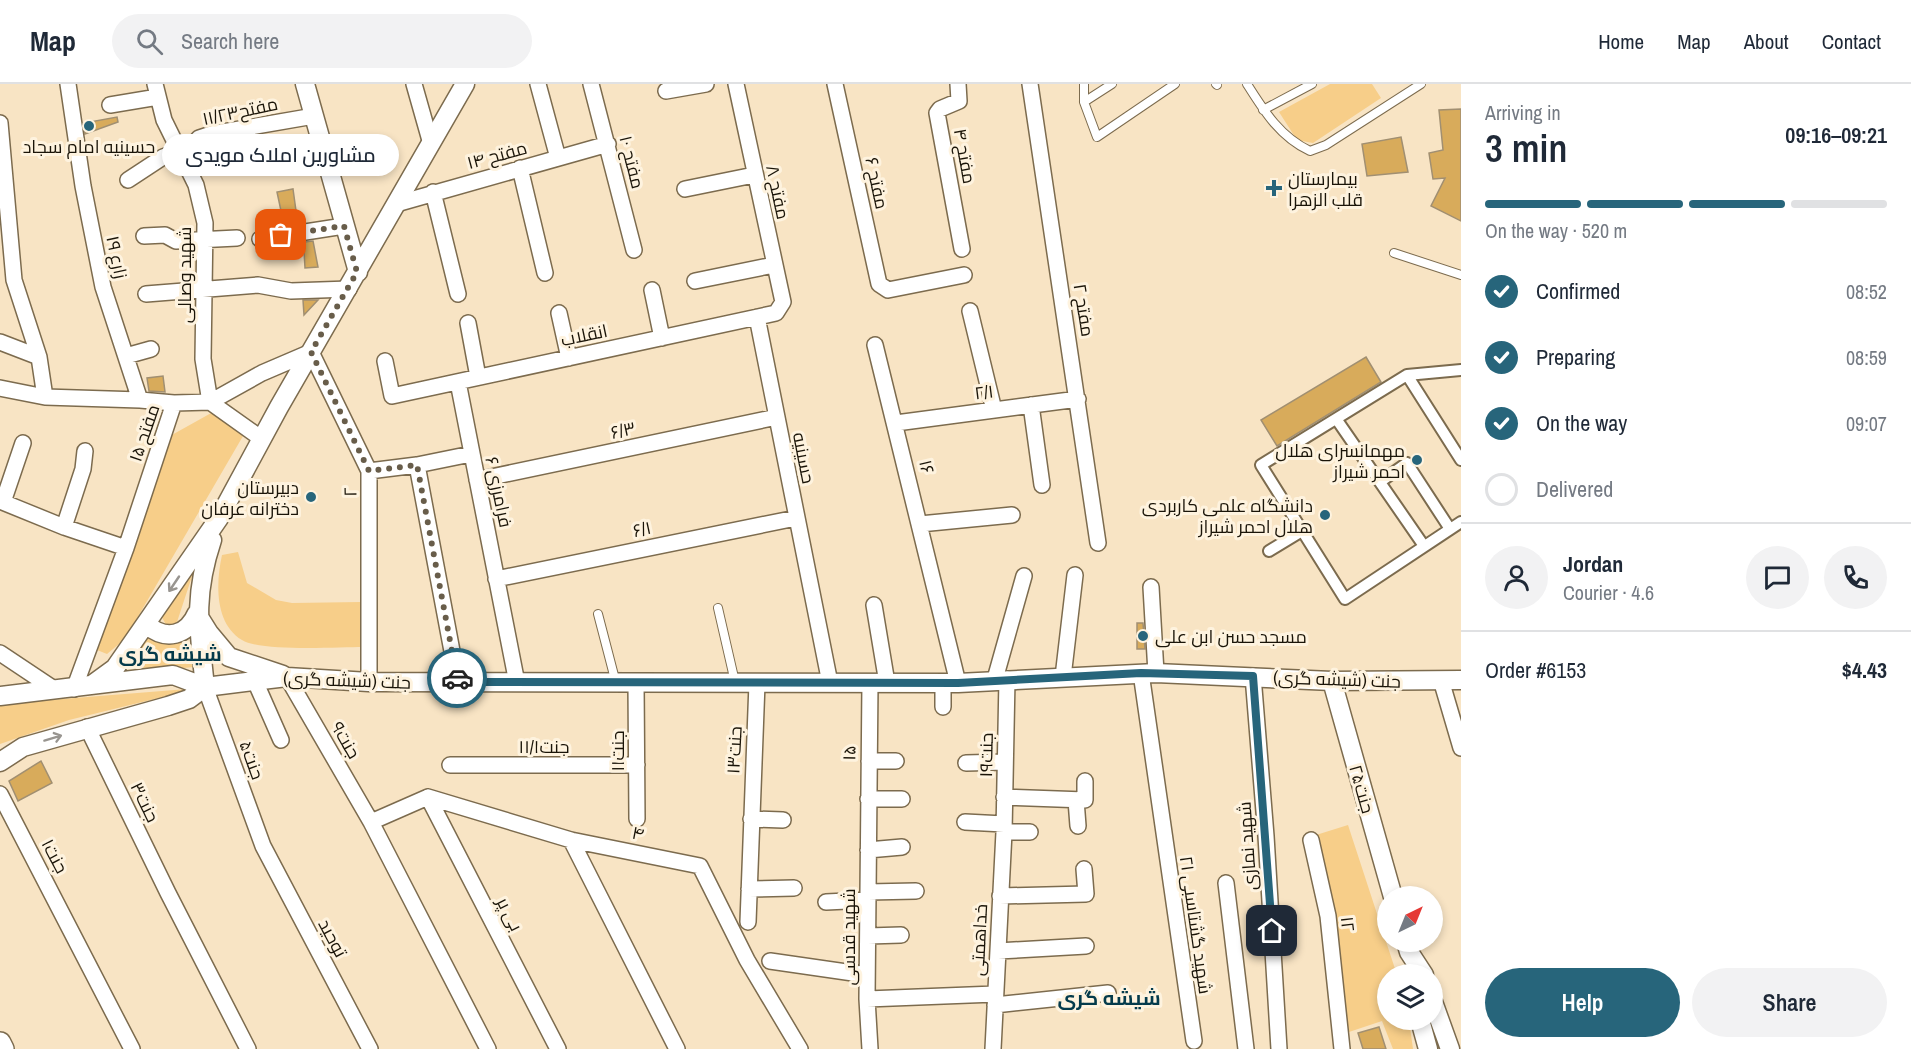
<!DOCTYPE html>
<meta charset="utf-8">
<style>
body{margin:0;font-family:"Archivo Narrow",Cairo,sans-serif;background:#f2f2f3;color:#1f2937;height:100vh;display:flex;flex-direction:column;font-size:22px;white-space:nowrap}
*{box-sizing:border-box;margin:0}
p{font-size:20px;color:#747a83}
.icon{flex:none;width:33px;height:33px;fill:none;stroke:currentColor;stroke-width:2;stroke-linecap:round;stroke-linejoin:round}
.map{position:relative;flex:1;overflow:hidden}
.details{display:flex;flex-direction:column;background:#fff;width:450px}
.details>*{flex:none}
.needle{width:39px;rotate:43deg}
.tools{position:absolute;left:1377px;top:802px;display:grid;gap:12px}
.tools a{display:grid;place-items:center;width:66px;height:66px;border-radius:50%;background:#fff;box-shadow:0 3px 9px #0003;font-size:30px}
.pin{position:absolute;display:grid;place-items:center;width:51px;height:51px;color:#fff;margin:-26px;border-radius:12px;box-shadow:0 3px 9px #0006}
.courier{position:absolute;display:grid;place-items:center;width:60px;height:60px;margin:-30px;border:4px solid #27657b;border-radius:50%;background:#fff;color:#222;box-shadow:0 2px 8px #0007}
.bubble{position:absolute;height:42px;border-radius:21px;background:#fff;box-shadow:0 3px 9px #0003;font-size:20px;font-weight:600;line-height:42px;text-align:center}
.head em{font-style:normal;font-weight:600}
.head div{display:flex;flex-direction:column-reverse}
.head{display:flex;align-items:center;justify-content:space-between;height:102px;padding:0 24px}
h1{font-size:39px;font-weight:600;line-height:45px}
.bar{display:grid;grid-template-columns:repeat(4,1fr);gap:9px 6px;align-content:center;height:72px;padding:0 24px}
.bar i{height:8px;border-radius:4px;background:#e0e1e3}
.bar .active{background:#27657b}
.bar p{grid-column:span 4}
.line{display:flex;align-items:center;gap:15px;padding:0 24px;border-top:2px solid #e0e1e3}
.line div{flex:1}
.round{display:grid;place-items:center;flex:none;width:63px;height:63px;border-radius:32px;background:#f2f2f3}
ol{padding:0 24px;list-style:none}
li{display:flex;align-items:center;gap:18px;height:66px}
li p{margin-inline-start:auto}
li .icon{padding:6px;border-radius:50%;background:#27657b;color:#fff;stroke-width:4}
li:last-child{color:#747a83}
li i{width:33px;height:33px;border:3px solid #e0e1e3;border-radius:50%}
.action{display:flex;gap:12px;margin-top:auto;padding:12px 24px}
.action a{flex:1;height:69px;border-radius:36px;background:#27657b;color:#fff;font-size:24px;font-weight:600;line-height:69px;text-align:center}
.action a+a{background:#f2f2f3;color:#1f2937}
header{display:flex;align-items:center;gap:36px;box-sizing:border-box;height:84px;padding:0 30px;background:#fff;border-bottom:2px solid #e0e1e3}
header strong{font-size:28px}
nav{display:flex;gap:33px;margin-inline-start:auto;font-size:21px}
.search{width:420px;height:54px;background:#f2f2f3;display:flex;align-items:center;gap:15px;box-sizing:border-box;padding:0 21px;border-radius:33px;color:#747a83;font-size:22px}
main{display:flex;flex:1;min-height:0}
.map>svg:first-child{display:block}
.green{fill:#f7ce89}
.building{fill:#d8ab5b;stroke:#a18f71;stroke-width:1.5}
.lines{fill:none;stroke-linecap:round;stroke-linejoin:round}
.service-casing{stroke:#7c6b4e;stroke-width:10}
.pedestrian-casing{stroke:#7c6b4e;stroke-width:14}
.minor-casing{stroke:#7c6b4e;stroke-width:18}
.tertiary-casing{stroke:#7c6b4e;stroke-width:21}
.secondary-casing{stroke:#7c6b4e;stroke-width:24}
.service{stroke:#fff;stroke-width:8}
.pedestrian{stroke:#fff;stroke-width:10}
.minor{stroke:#fff;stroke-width:15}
.tertiary{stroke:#fff;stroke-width:18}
.secondary{stroke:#fff;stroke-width:21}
.oneway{stroke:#989590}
.done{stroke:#685d4a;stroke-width:6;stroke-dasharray:0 10.8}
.route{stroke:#27657b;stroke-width:8}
.poi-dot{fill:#27657b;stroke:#fef3df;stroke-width:2}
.labels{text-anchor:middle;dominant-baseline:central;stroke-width:6;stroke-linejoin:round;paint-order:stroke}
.street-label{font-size:18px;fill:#1a1408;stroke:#fef3df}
.poi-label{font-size:18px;fill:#1a1408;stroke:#fef3df;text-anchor:end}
.neighbourhood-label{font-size:20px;font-weight:bold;fill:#043b4c;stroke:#fef3df}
</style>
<header>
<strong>Map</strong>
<div class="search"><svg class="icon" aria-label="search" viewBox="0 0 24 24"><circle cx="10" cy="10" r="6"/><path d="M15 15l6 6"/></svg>Search here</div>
<nav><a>Home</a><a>Map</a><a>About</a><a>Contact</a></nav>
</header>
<main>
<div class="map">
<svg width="1461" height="965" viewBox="0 0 1461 965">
<rect width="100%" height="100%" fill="#f8e4c4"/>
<path class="green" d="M 1330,0 L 1372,0 L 1381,14 L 1313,59 L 1297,56 L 1279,28 Z
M 213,328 L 243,352 L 125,555 L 107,570 L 97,566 L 170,352 Z
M 200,468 L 177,538 L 174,541 L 166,541 L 161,531 Z
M 238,468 L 247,499 L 276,516 L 292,519 L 361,518 L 363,563 C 338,563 261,568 242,556 C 214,539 216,498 222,471 Z
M 150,550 L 168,559 L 183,558 L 194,583 L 172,585 L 122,583 Z
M 187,605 L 187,607 L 69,636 L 0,660 L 0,620 Z
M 1348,741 L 1397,891 L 1388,891 L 1388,936 L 1409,936 L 1413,965 L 1393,965 L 1382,937 L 1343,950 L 1316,751 Z"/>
<path class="building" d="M 1461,25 L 1461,137 L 1431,122 L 1445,94 L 1433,95 L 1429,69 L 1443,66 L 1439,26 Z
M 117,33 L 118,38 L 85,50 L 84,39 Z
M 1401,53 L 1408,88 L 1367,92 L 1362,60 Z
M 293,105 L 297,134 L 301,133 L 302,139 L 284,141 L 277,108 Z
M 313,157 L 318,183 L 305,184 L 304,167 L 289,168 L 288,160 Z
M 303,216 L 318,216 L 304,231 Z
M 1366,273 L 1381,298 L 1277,362 L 1261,336 Z
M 163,292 L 165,308 L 149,307 L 147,294 Z
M 1137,539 L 1143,539 L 1145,565 L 1137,565 Z
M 41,677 L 52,699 L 18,717 L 9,697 Z
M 1379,943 L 1386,965 L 1363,965 L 1358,949 Z"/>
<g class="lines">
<g class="service-casing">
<path id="service" d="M 1084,0 L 1084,18
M 1112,0 L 1084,18 L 1097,53 L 1175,0
M 1216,0 L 1217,1
M 1247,0 C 1264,27 1280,53 1310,67 L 1326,61 L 1421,0
M 1263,26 L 1312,0
M 1394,169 L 1461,191
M 718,524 L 735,598
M 598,530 L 616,599"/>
</g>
<g class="pedestrian-casing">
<path id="pedestrian" d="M 1407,291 L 1461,286
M 1337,336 L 1424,462
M 1461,376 L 1407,291 L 1261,381 L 1345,515 L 1461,438
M 1380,398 L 1407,379 L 1450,445
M 1269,467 L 1302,447"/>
</g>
<g class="minor-casing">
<path id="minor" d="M 68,0 L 83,102 L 103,203 L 140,316 L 174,319
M 155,0 L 164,36 L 196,101 L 205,139 L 203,275 L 210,318 L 262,355
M 414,0 L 431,60
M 538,0 L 558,74
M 591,0 L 634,166
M 835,0 L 879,200 L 888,206 L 964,191
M 958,0 L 959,17 L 940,25 L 937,29 L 962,165
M 1030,0 L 1098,459
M 666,7 L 706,0
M 110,21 L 158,13
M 0,39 L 14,196 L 39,273 L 45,313
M 181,74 L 199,54 L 211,50 L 314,32
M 520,84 L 545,189
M 128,96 L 163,73 L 178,67
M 685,105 L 754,91
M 433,108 L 458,210
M 396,120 L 608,60
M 144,152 L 165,151 L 176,157 L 237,154
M 260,155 L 344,142
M 695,197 L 774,181
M 652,206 L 662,254
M 146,210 L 258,201 L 291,207 L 349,205
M 970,227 L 994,326
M 559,229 L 569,274
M 757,233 L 830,599
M 468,239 L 478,293
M 0,258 L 39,273
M 875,261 L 958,599
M 126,272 L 151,265
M 385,277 L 392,312 L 776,229 L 783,218 L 736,0
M 458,298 L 517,599
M 0,304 L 45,313 L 140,316
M 1031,321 L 1042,401
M 896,339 L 1078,315
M 417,381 L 458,599
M 369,387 L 417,381 L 471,370
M 477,396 L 777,333
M 0,417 L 64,443 L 126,464
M 3,418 L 23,359
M 920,440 L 1012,431
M 64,443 L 83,385 L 85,367
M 496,495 L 796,434
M 1151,503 L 1156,589
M 874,521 L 887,599
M 0,569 L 54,605
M 1141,589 L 1194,957
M 1253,592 L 1266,752 L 1279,965
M 287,593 L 371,738 L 488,965
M 1063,593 L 1075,491
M 995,595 L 1024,492
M 1441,596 L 1461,664
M 255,597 L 281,656
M 636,599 L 637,735
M 870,599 L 867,915 L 870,965
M 943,599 L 943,623
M 205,603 L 263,762 L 370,965
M 74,605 L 126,464 L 174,319 L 210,318 L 262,289 L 311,268 L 369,387 L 369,598
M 87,643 L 168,809 L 248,965
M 869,677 L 896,677
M 966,679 L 1005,678
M 450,681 L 637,681
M 0,710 L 132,965
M 428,713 L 558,965
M 1004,713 L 1085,716 L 1085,697
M 868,715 L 902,715
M 1076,716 L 1078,742
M 751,735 L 783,736
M 371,738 L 428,713 L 571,756 L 700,782 L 747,876 L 800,965
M 965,738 L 1004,740
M 1004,748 L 1030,748
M 571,756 L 677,965
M 1311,756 L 1328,832 L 1342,965
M 868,766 L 902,763
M 1226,799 L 1246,965
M 749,805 L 794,804
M 868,808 L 916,807
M 1000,812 L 1086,810 L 1084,785
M 826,818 L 868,816
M 748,838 L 757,599
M 868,852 L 901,851
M 998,867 L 1086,862
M 770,877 L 867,891
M 867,915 L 995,910
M 995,921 L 1108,909
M 993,965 L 1004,748 L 1007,595"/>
</g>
<g class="tertiary-casing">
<path id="tertiary" d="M 305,0 L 358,188
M 199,533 L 209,549 L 229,573 L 283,591
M 147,541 C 166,557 187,552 197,529
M 1332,597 L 1393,813
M 93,600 L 115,584 L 219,434 L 279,323 L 465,0
M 205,603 C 199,545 193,513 212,456
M 0,612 L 173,591 L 205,603 L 287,593 L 369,598 L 958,599 L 1156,589 L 1332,597 L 1461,596
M 0,678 L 23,663 L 168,622 L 189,615 L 205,603
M 1406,858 L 1409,868 L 1424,891
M 1432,915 L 1450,965
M 1420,936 L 1428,965"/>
</g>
<g class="secondary-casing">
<path id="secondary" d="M 0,959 L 3,965"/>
</g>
<use href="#service" class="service"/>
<use href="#pedestrian" class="pedestrian"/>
<use href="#minor" class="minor"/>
<use href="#tertiary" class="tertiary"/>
<use href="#secondary" class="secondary"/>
</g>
<defs><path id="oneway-shaft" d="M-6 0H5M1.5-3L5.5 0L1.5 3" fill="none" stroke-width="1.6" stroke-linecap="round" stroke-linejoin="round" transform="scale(1.5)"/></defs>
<g class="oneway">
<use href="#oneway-shaft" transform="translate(174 500) rotate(124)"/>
<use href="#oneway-shaft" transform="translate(53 654) rotate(-17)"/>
</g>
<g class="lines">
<path class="done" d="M 281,151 L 344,142 L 357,188 L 311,268 L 369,387 L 417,381 L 457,594"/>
<path class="route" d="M 457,594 L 458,598 L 958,599 L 1141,589 L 1253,592 L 1272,847"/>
</g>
<g class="poi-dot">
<circle cx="89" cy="42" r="6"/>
<path d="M1271 95h6v6h6v6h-6v6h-6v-6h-6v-6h6z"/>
<circle cx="1417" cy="376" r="6"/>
<circle cx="311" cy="413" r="6"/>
<circle cx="1325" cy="431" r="6"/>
<circle cx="1143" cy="552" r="6"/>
</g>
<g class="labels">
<g class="street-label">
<text transform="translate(240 27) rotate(-12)">مفتح۱۱/۲۳</text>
<text transform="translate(497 71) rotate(-15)">مفتح ۱۴</text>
<text transform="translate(965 72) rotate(80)">مفتح ۴</text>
<text transform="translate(632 78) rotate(76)">مفتح ۱۰</text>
<text transform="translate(877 99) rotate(78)">مفتح ۶</text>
<text transform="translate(778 108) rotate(78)">مفتح ۸</text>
<text transform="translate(117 173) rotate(78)">۱۹ زارع</text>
<text transform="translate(184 191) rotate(-90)">شهید وصالی</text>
<text transform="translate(1084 226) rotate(81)">مفتح ۲</text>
<text transform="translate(584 251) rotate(-12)">انقلاب</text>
<text transform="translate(984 308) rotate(-7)">۲/۱</text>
<text transform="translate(623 346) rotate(-12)">۶/۳</text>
<text transform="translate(144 349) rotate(-71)">مفتح ۱۵</text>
<text transform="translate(804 374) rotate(79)">حسینیه</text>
<text transform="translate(927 383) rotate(76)">۱۶</text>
<text transform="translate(350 408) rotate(-91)">۲</text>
<text transform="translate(499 408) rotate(78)">فرامرزی ۶</text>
<text transform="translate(642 445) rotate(-12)">۶/۱</text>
<text transform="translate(1337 595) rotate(2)">جنت (شیشه گری)</text>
<text transform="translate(347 596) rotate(2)">جنت (شیشه گری)</text>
<text transform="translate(346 656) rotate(60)">جنت۹</text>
<text x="544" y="662">جنت۱۱/۱</text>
<text transform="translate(734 666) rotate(-87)">جنت۱۳</text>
<text transform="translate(617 667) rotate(-90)">جنت۱۱</text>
<text transform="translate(849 669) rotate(-89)">۱۵</text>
<text transform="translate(986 671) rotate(-89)">جنت۱۹</text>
<text transform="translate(252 676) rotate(70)">جنت۵</text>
<text transform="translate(1362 705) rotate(74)">جنت۲۵</text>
<text transform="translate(145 718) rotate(64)">جنت۳</text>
<text transform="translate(638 749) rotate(11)">۴</text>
<text transform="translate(1247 762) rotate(-94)">شهید نمازی</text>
<text transform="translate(55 772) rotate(62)">جنت۱</text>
<text transform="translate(510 830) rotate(63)">بی پر</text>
<text transform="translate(1348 840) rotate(83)">۱۲</text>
<text transform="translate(1196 841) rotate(82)">شهید گشتاسبی ۲۱</text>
<text transform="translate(848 853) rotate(-90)">شهید قدسی</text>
<text transform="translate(333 854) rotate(62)">توحید</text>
<text transform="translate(979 856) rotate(-87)">خداهمتی</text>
</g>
<g class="poi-label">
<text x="89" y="62" text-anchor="middle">حسینیه امام سجاد</text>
<text x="1288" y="94" text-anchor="start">بیمارستان<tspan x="1288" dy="21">قلب الزهرا</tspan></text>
<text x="1405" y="366">مهمانسرای هلال<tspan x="1405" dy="21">احمر شیراز</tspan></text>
<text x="299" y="403">دبیرستان<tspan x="299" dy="21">دخترانه عرفان</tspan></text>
<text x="1313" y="421">دانشگاه علمی کاربردی<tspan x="1313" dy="21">هلال احمر شیراز</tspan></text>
<text x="1155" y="552" text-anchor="start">مسجد حسن ابن علی</text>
</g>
<g class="neighbourhood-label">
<text x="170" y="569">شیشه گری</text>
<text x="1109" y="913">شیشه گری</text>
</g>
</g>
</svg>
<div class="tools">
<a><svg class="needle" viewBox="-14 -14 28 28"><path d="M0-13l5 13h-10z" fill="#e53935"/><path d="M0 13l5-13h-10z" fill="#747a83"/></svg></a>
<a><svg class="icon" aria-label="layers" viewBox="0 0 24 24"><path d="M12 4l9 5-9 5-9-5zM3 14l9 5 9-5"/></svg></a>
</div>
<div class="pin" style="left:281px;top:151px;background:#ea580c"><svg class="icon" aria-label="bag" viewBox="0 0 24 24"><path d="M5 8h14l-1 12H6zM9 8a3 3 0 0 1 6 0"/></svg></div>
<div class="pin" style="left:1272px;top:847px;background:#1f2937"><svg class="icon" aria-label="home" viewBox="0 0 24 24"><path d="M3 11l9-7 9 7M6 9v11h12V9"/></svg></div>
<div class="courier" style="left:457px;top:594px"><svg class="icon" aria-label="car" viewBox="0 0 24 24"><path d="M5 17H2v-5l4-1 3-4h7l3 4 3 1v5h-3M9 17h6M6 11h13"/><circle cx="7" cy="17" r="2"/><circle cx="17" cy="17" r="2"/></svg></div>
<div class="bubble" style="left:162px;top:50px;width:237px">مشاورین املاک مویدی</div>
</div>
<section class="details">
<div class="head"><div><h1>3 min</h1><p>Arriving in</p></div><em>09:16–09:21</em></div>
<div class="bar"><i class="active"></i><i class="active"></i><i class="active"></i><i></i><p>On the way · 520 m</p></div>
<ol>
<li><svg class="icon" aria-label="check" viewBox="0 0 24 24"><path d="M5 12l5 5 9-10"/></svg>Confirmed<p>08:52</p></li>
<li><svg class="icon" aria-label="check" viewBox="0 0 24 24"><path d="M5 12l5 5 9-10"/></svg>Preparing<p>08:59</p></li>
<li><svg class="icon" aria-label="check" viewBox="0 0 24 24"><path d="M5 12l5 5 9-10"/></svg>On the way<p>09:07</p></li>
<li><i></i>Delivered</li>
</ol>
<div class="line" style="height:108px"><a class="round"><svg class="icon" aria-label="person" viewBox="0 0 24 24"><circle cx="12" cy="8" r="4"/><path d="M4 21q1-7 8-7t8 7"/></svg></a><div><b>Jordan</b><p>Courier · 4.6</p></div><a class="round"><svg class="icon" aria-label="chat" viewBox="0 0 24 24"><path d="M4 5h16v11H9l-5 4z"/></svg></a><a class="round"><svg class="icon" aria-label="phone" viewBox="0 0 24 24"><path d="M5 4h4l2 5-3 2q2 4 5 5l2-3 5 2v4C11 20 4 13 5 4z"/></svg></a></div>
<div class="line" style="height:78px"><div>Order #6153</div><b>$4.43</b></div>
<div class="action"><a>Help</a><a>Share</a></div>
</section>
</main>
